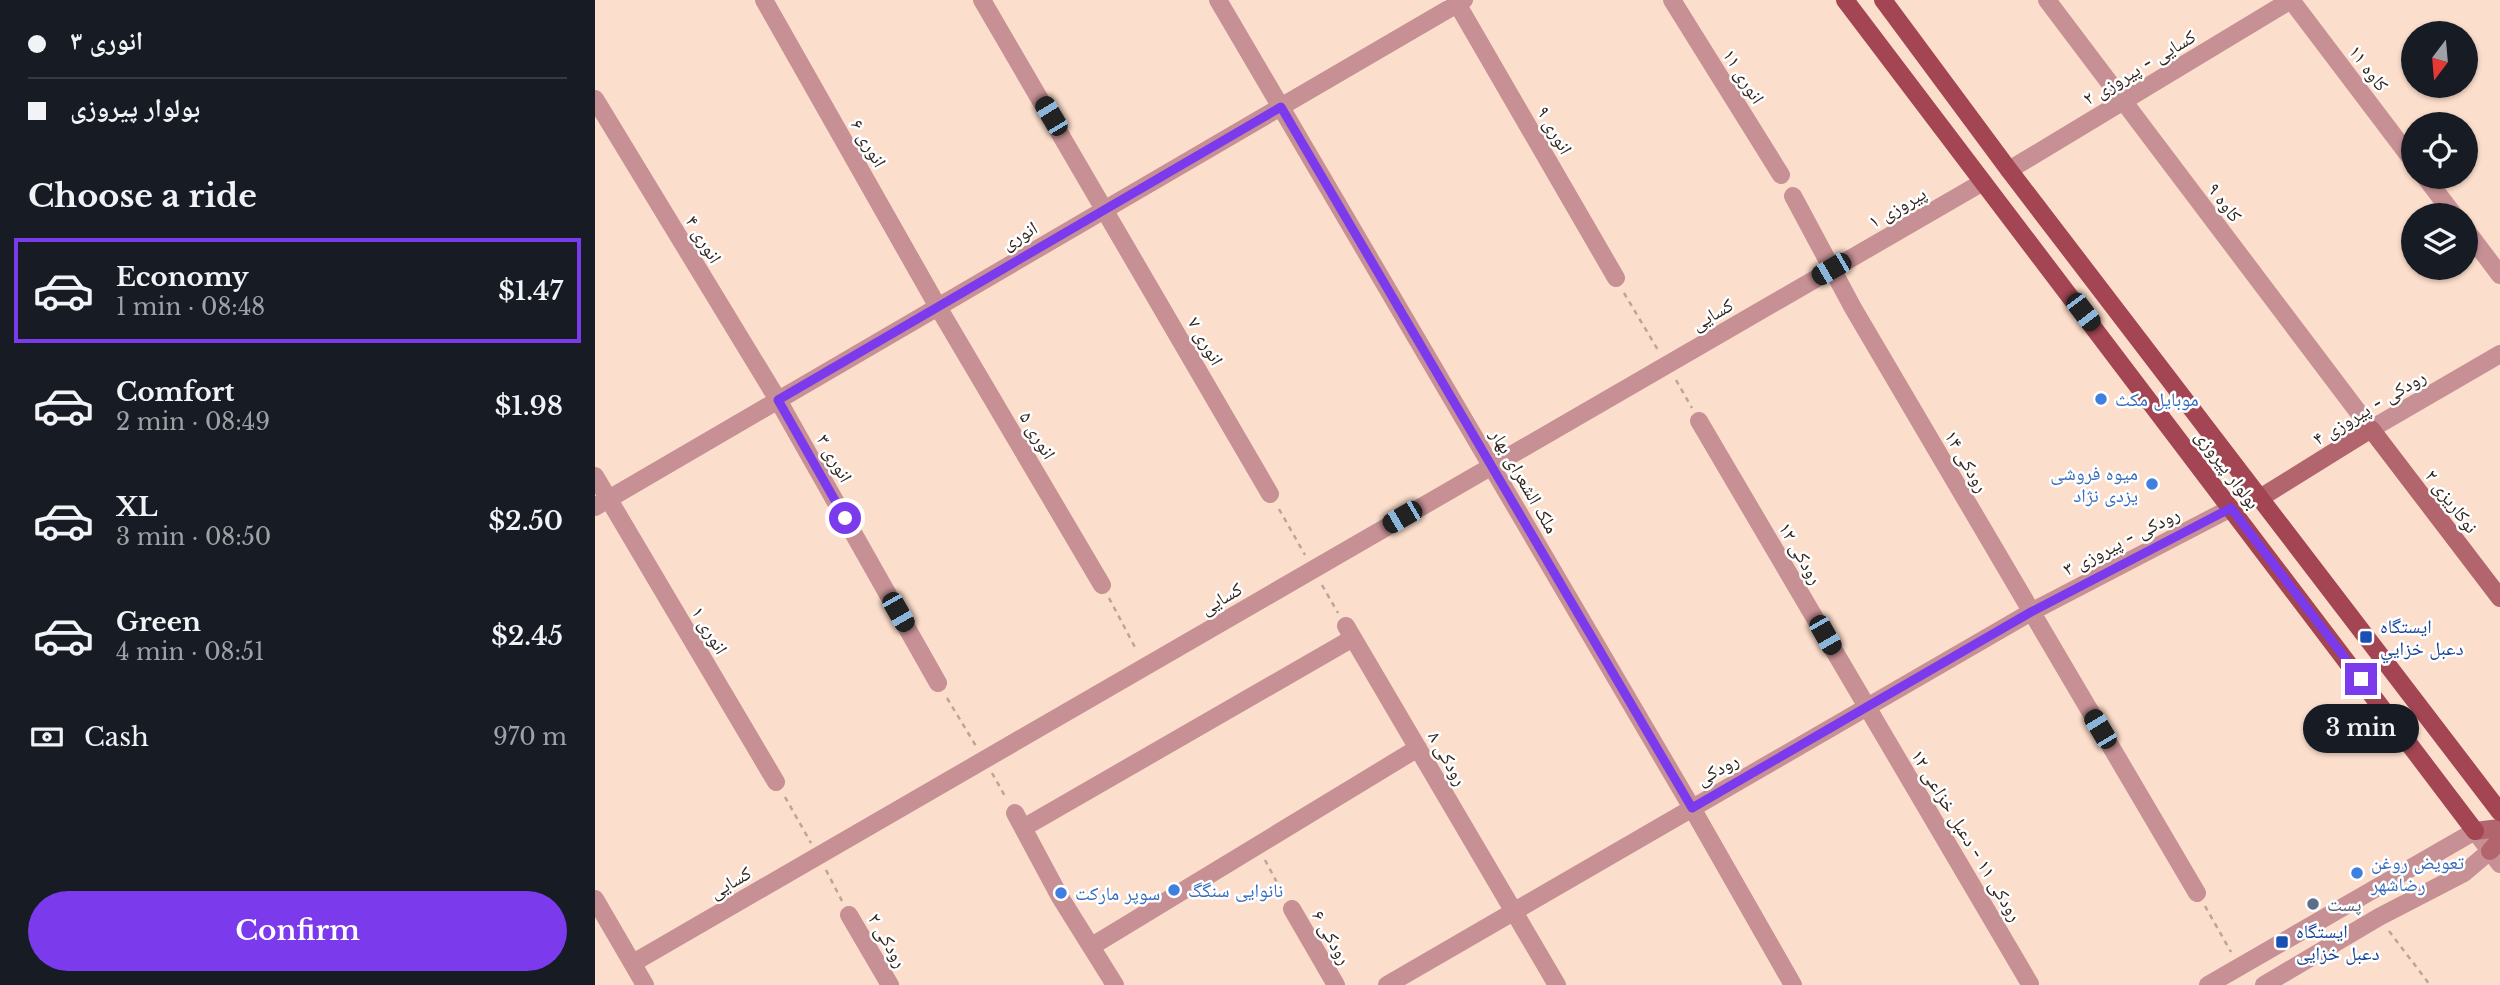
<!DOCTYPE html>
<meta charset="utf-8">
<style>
:root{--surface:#171b24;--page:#20242c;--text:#f1f3f6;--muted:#9ea1a6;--line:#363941;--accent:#7c3aed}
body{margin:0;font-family:"Libre Baskerville","Noto Naskh Arabic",serif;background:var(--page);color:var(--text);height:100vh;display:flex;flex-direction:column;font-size:26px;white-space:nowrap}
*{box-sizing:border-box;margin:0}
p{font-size:23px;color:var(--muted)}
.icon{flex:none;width:38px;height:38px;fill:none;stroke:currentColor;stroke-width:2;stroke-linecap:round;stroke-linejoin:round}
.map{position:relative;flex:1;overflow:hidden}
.panel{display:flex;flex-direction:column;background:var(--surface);width:595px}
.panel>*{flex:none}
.guide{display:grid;align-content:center;height:154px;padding:0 28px;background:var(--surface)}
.needle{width:46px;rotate:196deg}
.tools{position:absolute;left:1806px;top:21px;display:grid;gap:14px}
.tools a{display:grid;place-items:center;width:77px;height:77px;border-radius:50%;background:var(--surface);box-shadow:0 2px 5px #0004;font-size:35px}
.end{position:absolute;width:32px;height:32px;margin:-16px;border:9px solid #7c3aed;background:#fff;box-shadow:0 0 0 4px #fff}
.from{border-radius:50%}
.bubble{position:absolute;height:49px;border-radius:24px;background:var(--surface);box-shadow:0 2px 5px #0004;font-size:23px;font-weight:600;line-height:49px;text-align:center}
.car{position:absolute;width:21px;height:42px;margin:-21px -10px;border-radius:9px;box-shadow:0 0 5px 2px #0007;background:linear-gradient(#222 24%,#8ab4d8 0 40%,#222 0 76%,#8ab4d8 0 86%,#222 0)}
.guide b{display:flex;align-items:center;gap:24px;height:66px;font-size:26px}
.guide b+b{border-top:2px solid var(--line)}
.guide i{width:18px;height:18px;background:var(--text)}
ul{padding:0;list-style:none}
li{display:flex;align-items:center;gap:21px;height:105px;margin:0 14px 10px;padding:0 14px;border:4px solid transparent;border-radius:0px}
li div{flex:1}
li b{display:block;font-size:26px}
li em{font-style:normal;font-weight:600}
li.current{border-color:var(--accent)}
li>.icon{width:63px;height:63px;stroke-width:1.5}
h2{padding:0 28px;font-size:32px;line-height:84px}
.pay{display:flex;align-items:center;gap:18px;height:77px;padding:0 28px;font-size:26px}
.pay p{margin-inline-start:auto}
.action{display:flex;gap:14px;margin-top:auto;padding:14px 28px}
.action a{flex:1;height:80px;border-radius:42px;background:var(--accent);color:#fff;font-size:28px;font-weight:600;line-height:80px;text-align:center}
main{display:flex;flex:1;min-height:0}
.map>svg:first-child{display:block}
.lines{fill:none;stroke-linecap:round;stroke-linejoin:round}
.path{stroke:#bda597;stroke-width:2.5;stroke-dasharray:5 5;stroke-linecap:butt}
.street{stroke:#c69094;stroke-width:18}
.secondary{stroke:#b3656d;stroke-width:18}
.primary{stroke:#a34552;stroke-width:18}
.route{stroke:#7c3aed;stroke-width:9}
.shop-dot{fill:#3f7fe0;stroke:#fff;stroke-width:2.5}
.transit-dot{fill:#1a4fb4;stroke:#fff;stroke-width:2.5}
.service-dot{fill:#5c6f8a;stroke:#fff;stroke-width:2.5}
.labels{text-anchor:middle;stroke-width:5;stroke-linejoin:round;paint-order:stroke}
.street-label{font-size:19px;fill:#312620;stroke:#fff}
.shop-label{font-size:19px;fill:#366cbe;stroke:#fff;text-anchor:start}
.transit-label{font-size:19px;fill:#164399;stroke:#fff;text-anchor:start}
.service-label{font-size:19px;fill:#4e5e75;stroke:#fff;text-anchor:start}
</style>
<main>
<section class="panel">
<div class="guide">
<b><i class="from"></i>انوری ۳</b>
<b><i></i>بولوار پیروزی</b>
</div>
<h2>Choose a ride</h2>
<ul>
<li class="current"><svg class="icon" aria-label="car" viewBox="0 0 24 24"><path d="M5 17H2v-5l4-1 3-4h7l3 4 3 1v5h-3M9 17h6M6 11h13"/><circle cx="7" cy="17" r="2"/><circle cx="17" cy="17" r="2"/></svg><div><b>Economy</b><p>1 min · 08:48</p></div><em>$1.47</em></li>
<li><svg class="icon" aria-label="car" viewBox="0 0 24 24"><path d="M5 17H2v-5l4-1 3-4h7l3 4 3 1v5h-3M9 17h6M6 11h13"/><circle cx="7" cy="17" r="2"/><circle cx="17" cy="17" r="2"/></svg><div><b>Comfort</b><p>2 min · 08:49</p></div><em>$1.98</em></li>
<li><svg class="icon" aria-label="car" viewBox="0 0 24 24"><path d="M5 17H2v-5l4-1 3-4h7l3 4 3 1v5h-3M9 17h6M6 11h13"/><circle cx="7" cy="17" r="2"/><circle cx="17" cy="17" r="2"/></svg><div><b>XL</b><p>3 min · 08:50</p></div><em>$2.50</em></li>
<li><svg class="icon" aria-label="car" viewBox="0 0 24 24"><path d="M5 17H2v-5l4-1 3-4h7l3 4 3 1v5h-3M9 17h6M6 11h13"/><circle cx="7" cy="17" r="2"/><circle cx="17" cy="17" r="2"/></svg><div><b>Green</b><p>4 min · 08:51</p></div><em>$2.45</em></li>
</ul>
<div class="pay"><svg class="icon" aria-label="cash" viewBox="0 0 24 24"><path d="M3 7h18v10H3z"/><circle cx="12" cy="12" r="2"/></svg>Cash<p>970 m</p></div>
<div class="action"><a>Confirm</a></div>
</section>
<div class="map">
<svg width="1905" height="985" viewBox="0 0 1905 985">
<rect width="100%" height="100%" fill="#fcdecc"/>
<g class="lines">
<path class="path" d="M1029 293 1063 350
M1081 380 1097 408
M684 509 710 555
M727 585 743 613
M514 598 542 651
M352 698 381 746
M397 773 411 798
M190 797 216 843
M670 860 688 894
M231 870 247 901
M1610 906 1636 952
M1794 931 1835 985"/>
<path class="street" d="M169 0 343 307 507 585
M387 0 675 494
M623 0 1097 808 1198 985
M860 0 1021 278
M1077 0 1186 175
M1452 0 1776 429 1905 354
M0 99 183 400 343 683
M1414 170 1696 0 1818 161
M1830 177 1859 215
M1198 196 1258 308 1602 893
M1871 230 1905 275
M1104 421 1435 984
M0 476 181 782
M0 507 869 0
M751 626 962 985
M420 813 465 897 520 985
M428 828 758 638
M0 899 50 985
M697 909 741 985
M254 915 295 985
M497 946 823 748
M38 963 1388 182
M792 985 1436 612 1636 508
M1613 985 1880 831 1905 864
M1669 985 1784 917 1869 873 1895 851"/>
<path class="secondary" d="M1665 498 1776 429 1905 598
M1880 831 1905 828
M1895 851 1905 840"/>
<path class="primary" d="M1250 0 1880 831
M1288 0 1414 170 1905 812"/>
</g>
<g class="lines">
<path class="route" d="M250 518 183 400 686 107 1097 808 1436 612 1636 508 1766 679"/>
</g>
<g class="shop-dot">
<circle cx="1506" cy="399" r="7"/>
<circle cx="1557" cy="484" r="7"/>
<circle cx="1762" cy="873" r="7"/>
<circle cx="579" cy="890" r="7"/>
<circle cx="466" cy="893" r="7"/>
</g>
<g class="transit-dot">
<rect x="1764" y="630" width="14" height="14" rx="3.5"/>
<rect x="1680" y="935" width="14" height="14" rx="3.5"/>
</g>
<circle class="service-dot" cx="1718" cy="904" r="7"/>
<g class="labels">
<g class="street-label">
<text transform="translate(1544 67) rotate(-31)" y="7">کسایی - پیروزی ۲</text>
<text transform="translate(1774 68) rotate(53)" y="7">کاوه ۱۱</text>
<text transform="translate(1149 76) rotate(58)" y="7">انوری ۱۱</text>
<text transform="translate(960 130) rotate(60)" y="7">انوری ۹</text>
<text transform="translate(274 143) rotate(60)" y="7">انوری ۶</text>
<text transform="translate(1630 202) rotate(53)" y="7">کاوه ۹</text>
<text transform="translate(1302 207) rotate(-30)" y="7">پیروزی ۱</text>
<text transform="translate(424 235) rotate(-30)" y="7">انوری</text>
<text transform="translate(109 239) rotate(59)" y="7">انوری ۴</text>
<text transform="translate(1117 314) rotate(-30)" y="7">کسایی</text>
<text transform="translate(611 341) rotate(60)" y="7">انوری ۷</text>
<text transform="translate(1774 407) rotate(-31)" y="7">رودکی - پیروزی ۴</text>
<text transform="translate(443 435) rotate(59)" y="7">انوری ۵</text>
<text transform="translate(240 458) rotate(60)" y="7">انوری ۳</text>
<text transform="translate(1372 461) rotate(60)" y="7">رودکی ۱۴</text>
<text transform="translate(1633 469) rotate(53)" y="7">بولوار پیروزی</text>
<text transform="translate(930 481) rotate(60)" y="7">ملک الشعرای بهار</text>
<text transform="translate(1857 501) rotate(53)" y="7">نوکاریزی ۲</text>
<text transform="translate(1526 541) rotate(-27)" y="7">رودکی - پیروزی ۳</text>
<text transform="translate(1206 553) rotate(60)" y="7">رودکی ۱۲</text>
<text transform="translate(626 598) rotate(-30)" y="7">کسایی</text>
<text transform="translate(115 630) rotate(59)" y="7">انوری ۱</text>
<text transform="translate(853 758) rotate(60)" y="7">رودکی ۸</text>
<text transform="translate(1122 769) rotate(-30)" y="7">رودکی</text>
<text transform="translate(1372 835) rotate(59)" y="7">رودکی ۱۱ - دعبل خزاعی ۱۲</text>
<text transform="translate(135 882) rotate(-30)" y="7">کسایی</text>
<text transform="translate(737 937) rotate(60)" y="7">رودکی ۶</text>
<text transform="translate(293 940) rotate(60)" y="7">رودکی ۲</text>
</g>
<g class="shop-label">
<text x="1520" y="406">موبایل مکث</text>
<text x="1543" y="480" text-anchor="end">میوه فروشی<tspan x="1543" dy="22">یزدی نژاد</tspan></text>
<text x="1776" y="869">تعویض روغن<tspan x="1776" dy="22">رضاشهر</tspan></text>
<text x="593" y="897">نانوایی سنگگ</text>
<text x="480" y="900">سوپر مارکت</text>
</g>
<g class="transit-label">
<text x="1785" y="633">ايستگاه<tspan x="1785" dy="22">دعبل خزايي</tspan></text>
<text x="1701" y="938">ایستگاه<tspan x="1701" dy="22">دعبل خزایی</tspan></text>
</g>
<g class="service-label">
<text x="1732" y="911">پست</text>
</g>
</g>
</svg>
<div class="tools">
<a><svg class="needle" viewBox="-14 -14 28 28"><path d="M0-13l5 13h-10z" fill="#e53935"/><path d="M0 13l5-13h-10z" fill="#9ea1a6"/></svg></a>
<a><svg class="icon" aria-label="locate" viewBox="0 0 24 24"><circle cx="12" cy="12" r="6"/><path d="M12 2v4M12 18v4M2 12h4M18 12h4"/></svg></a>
<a><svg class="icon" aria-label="layers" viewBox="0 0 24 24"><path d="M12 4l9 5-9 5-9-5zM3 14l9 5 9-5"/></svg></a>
</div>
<i class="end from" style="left:250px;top:518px"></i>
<i class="end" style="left:1766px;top:679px"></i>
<div class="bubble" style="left:1708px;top:704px;width:116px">3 min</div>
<i class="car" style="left:456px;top:116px;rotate:329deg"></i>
<i class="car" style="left:1236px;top:269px;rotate:240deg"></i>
<i class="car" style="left:1488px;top:312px;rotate:143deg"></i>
<i class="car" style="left:807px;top:517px;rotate:240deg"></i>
<i class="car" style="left:303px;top:612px;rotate:150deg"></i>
<i class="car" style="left:1230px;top:635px;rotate:150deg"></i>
<i class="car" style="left:1505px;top:729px;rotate:329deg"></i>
</div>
</main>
